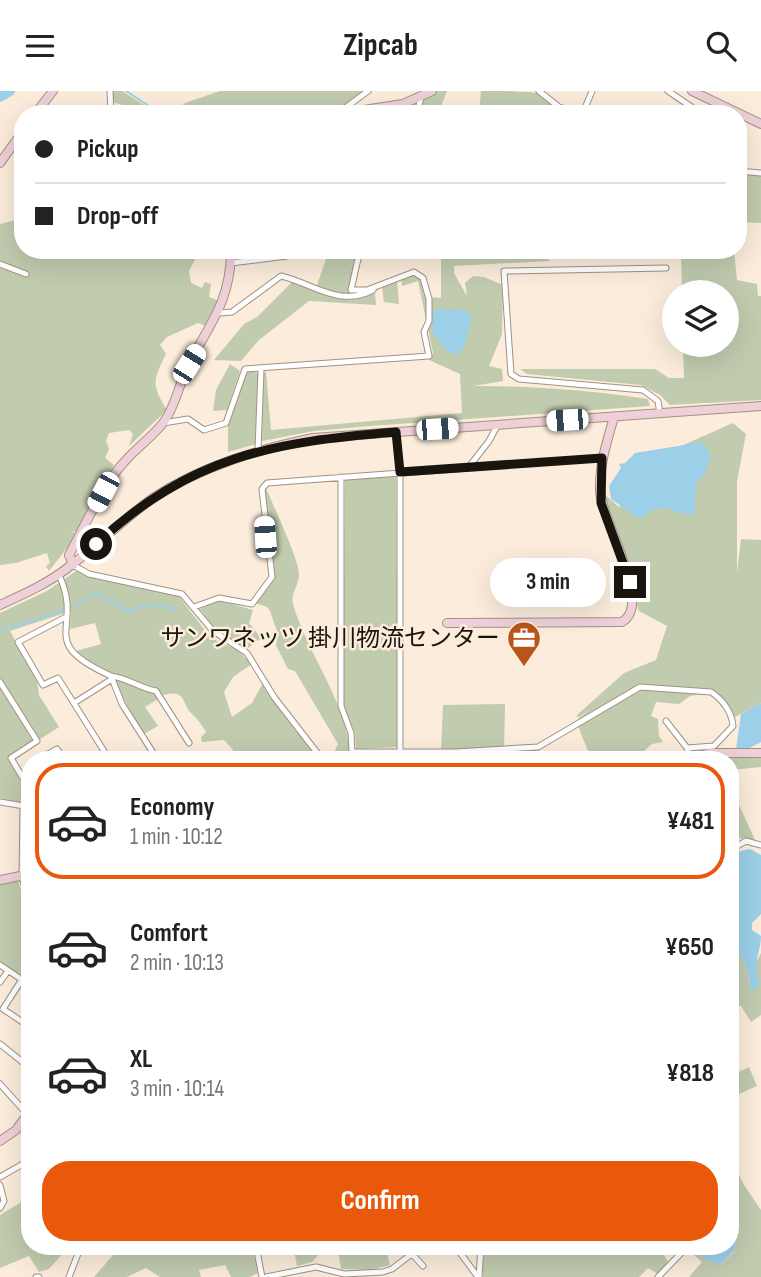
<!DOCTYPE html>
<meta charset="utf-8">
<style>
:root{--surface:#fff;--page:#f6f6f6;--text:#222;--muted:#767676;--line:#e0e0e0;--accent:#ea580c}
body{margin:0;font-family:"Sofia Sans Condensed","Noto Sans JP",sans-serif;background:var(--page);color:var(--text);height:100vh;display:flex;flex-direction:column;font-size:26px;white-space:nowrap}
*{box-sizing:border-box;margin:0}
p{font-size:23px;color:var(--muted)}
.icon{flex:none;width:38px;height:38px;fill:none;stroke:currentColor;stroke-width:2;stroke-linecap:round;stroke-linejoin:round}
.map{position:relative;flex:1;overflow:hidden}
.side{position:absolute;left:21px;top:660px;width:718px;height:504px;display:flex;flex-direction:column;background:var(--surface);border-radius:28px;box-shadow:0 7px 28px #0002}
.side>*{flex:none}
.top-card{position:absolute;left:14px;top:14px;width:733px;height:154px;border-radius:28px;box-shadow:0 7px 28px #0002;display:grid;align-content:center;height:154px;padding:0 21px;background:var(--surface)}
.fabs{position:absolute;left:662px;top:189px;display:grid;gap:14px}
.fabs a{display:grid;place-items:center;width:77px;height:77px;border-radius:50%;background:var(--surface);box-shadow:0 7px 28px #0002;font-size:35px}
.end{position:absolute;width:32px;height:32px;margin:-16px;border:9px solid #19140e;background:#fff;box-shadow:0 0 0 4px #fff}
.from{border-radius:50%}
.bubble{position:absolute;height:49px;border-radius:24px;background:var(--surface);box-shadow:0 7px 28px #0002;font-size:23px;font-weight:700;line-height:49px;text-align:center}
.car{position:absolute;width:21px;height:42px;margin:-21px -10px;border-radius:9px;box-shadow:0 0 5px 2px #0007;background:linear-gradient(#fff 24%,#345 0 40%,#fff 0 76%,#345 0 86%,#fff 0)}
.top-card b{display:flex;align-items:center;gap:24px;height:66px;font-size:26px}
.top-card b+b{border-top:2px solid var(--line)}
.top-card i{width:18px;height:18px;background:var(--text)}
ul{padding:12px 0 0;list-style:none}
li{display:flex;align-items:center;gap:21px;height:116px;margin:0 14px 10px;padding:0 7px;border:4px solid transparent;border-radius:28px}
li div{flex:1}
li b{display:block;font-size:26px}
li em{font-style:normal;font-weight:700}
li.active{border-color:var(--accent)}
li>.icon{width:63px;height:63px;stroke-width:1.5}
.primary-button{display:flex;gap:14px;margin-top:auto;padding:14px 21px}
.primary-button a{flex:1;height:80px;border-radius:28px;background:var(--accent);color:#fff;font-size:28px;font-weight:700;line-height:80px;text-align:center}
header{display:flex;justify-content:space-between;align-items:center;height:91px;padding:0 21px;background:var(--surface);font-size:32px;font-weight:700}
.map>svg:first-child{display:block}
.green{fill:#c1cbae}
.water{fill:#9ccfe8}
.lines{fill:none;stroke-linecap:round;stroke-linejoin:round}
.stream{stroke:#9ccfe8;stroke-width:2}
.river{stroke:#9ccfe8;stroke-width:10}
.street-casing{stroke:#a09383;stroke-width:7}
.secondary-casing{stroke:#a09383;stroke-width:10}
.street{stroke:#fff;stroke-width:5}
.secondary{stroke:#efd0d8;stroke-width:8}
.route{stroke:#19140e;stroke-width:9}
.labels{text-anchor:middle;stroke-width:5;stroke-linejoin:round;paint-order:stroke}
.poi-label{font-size:24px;fill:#19140e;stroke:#fbecdb;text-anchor:end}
</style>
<header><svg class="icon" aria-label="menu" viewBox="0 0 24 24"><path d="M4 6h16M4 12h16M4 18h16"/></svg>Zipcab<svg class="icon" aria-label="search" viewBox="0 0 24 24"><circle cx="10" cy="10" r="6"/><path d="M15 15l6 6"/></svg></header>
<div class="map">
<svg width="761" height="1186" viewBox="0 0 761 1186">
<rect width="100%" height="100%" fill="#fbecdb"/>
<path class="green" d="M112 0H122L158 23H133L126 15 112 11Z
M220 0H365L340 21 404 13 434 0H447L438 23H172L185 12Z
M481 0C498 0 523 0 537 2 550 8 556 20 569 23H479Z
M738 80 761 82V132L739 131Z
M23 127V159H197L199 161 189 180 191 192 202 197 205 191 211 193 209 206 219 210 208 236 198 232 167 246 160 254 166 263C152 290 152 295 167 319L129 355 133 343 129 339 109 342 106 350 109 358 105 367 114 374 92 409 81 442 70 440 78 443 49 480 46 475 50 472 47 462 16 472 0 474V133Z
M329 159H360L351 203 357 205 375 201 376 214 309 210 259 249 241 270 214 269 244 233 257 226 295 188 316 197Z
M441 159H549V170L454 175V182L467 205 465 192 473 185 484 186 503 194 502 243 489 275 502 278 503 290 473 295C532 295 590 299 648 308L650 315 370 335 314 340 262 350 263 282 266 281 271 339 462 322 460 283 429 269 433 262 418 190 402 195 401 187 412 181 419 184 429 206 441 207Z
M681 159H734L737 189 757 193 758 205H761V309L670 314 660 304 641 294 527 283 520 278H655L669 287H684L683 254H726V201H682Z
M397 189 399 213 384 211 382 196Z
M230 273 240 280 227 319 213 320 216 299Z
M248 280 259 282 256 353 228 361V333L243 283Z
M733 332 746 343 737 390V482L741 448 761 449V612L733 627 716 601 690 605 679 613 656 611 651 625 658 628 659 645 663 651 652 653 635 668H557L588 660 576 630 590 618 578 627 577 624 624 582 656 569 667 535 639 520 603 402 619 416 663 363Z
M396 386 398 656 356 658 355 642 343 613 345 388Z
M266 397C273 414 298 467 299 482 300 493 290 503 293 513 308 565 347 610 350 664L365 665 366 668H331L338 653 295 580 288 578 276 554 278 543 270 520 267 516 255 512 270 491 263 402Z
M76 480 177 503 211 547 237 559 252 573 233 586 224 601 232 626 252 612 263 592 319 668H233V659L224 649 202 651 201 646 206 641C201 632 198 629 192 623 180 610 187 598 162 604L158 601 160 607 145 616 158 635 144 643 112 588 87 574 76 560 101 553 95 532 70 538 71 520 10 540 37 590 39 604 59 636 9 668 30 708 19 712 0 707V522L47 500Z
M218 509 253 519 249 532 261 547 247 558 216 539 200 518Z
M505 613 504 660 441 661 443 614Z
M537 658 555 668H502L503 662Z
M708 667H761V676L730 679V668H702Z
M730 694 755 749 738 747 730 754Z
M18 789 30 831V870L21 885 0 870V793Z
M730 860 742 866 749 884 750 898 756 871 761 862V924L751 931 741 915H738L735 909 730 910Z
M749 976 757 995 730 1007V985Z
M730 1064 744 1094 761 1119V1186H689L702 1171 683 1155H692L705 1168 720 1174 734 1161 736 1151 730 1143Z
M30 1092V1155H65V1160L49 1178 39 1181 29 1165 0 1177V1124L23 1110Z
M121 1155H252L258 1182 250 1186H231L225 1174 199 1179 201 1186H160L146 1177 127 1186H94Z
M293 1155H395L387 1162 390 1174 371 1179 341 1178 338 1159 325 1156 312 1171 297 1175Z
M487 1155H567L570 1160 582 1155H675L664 1164 668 1171 658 1183 648 1177 639 1186H483L482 1172Z"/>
<path class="water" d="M451 218 466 220 472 226 464 257 456 264 448 261 432 241 434 219Z
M703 351 711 366 704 384 697 391 694 423C672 424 660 406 641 429L611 408 609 395 621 377 619 373 625 372 635 362Z
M761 612V651L746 659 736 658 741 623Z
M750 758 761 764V823L752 832V839L761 845C761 861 751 875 760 889L757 898 750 899 749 884 742 866 730 860V768L736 761Z
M730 1143 736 1151 734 1160 720 1174 705 1168 692 1156 730 1155Z"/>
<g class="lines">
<path class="stream" d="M126 0 161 23
M71 516 96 502 129 520 149 514 176 518
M0 540 64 519"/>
<path class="river" d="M0 6 10 0"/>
<g class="street-casing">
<path id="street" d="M110 0 111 23
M539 0 559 16 584 23
M668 0 702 23
M341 20 368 0
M583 22 592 0
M417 23 421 6
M738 80 761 82
M231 172 287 165
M0 173 26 183
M219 222 232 221 281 185C312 192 340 217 373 199
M660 323 658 310 643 299 519 288 511 283 504 180 666 177
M163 332 188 328 204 339 226 332 245 278 429 265 424 241 429 230V208L423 187 414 181 367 199H351L360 159
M396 341 400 381V661
M258 359 261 279
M468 377 489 350 497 335
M341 386V615L351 642 352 661H455L538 656 640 596 711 601C722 608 732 621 733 635L714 655 687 657 690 667
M73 474 89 483 182 503 213 540 247 562 274 606 322 668
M59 484C85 539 34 550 111 585L122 613 157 668
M194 516 219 507 252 513 272 486 262 398 267 392 602 367
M66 526 18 551 43 594 58 587 109 668
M111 585C128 587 139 597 156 600L189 652
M0 591 37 650 11 667 30 699
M74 612 112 588
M666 630 687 657
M39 668 57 658 63 668
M0 711 30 716
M23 717 22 785 30 817
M730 759 746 750 761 754
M0 874 30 894
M30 876 3 918 30 936
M0 891 8 880
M0 953 30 977
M0 993 28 1024
M0 1086 30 1069
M0 1094 4 1110 0 1117
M256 1155 262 1186
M455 1155 478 1186
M412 1163 423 1175
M36 1186H39
M69 1186 81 1155
M266 1186 316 1176 344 1183 383 1181 392 1178 422 1155
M479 1186 481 1155
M658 1186 687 1156"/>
</g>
<g class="secondary-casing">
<path id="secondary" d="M692 0 761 33
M35 23 53 0
M338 23 403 13 432 0
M0 72 23 40
M73 474 69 464C83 438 96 409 113 385 128 362 149 350 164 331 177 312 179 292 189 272 211 232 231 208 231 159
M0 514C24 503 49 492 70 475 99 454 123 428 153 407 202 375 256 359 313 347L761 315
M447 532 622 531C654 513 601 429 600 400 599 375 607 350 614 326
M688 668 709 662H761
M0 789 30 783
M0 1050 16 1039 30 1020"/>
</g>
<use href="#street" class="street"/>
<use href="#secondary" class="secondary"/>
</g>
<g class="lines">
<path class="route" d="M96 453C191 365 272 351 396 341L400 381 602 367 601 412 630 491"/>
</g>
<defs>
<g id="office-pin" transform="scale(1.75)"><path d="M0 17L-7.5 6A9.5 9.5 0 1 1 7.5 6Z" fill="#b8551b" stroke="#fbecdb"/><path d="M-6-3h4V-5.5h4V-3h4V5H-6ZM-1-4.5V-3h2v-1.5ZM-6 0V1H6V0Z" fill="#fff"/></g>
</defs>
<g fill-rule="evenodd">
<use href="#office-pin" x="524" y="547"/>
</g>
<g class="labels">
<g class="poi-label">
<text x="500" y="555">サンワネッツ 掛川物流センター</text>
</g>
</g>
</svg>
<div class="fabs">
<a><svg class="icon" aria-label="layers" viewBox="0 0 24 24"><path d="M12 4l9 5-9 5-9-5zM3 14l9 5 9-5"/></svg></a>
</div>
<i class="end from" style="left:96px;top:453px"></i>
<i class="end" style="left:630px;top:491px"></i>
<div class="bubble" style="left:490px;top:467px;width:116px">3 min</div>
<i class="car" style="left:189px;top:273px;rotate:32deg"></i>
<i class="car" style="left:567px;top:329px;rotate:266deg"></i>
<i class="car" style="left:437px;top:338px;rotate:86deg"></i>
<i class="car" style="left:103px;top:401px;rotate:208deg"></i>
<i class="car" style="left:265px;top:446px;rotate:356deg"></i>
<div class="top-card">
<b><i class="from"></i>Pickup</b>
<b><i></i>Drop-off</b>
</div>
<section class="side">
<ul>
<li class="active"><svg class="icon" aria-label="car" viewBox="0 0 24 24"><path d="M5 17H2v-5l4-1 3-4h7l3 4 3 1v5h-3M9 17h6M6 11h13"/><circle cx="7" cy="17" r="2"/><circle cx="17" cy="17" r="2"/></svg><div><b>Economy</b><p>1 min · 10:12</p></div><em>¥481</em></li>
<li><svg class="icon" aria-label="car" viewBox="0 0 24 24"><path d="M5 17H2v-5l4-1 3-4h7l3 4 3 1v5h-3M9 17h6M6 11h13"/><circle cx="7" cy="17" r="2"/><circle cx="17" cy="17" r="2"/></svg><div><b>Comfort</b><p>2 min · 10:13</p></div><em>¥650</em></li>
<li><svg class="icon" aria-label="car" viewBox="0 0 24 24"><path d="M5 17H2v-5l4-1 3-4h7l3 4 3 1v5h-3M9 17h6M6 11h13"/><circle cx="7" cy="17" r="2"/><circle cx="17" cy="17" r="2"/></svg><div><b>XL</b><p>3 min · 10:14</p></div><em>¥818</em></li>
</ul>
<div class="primary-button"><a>Confirm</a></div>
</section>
</div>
